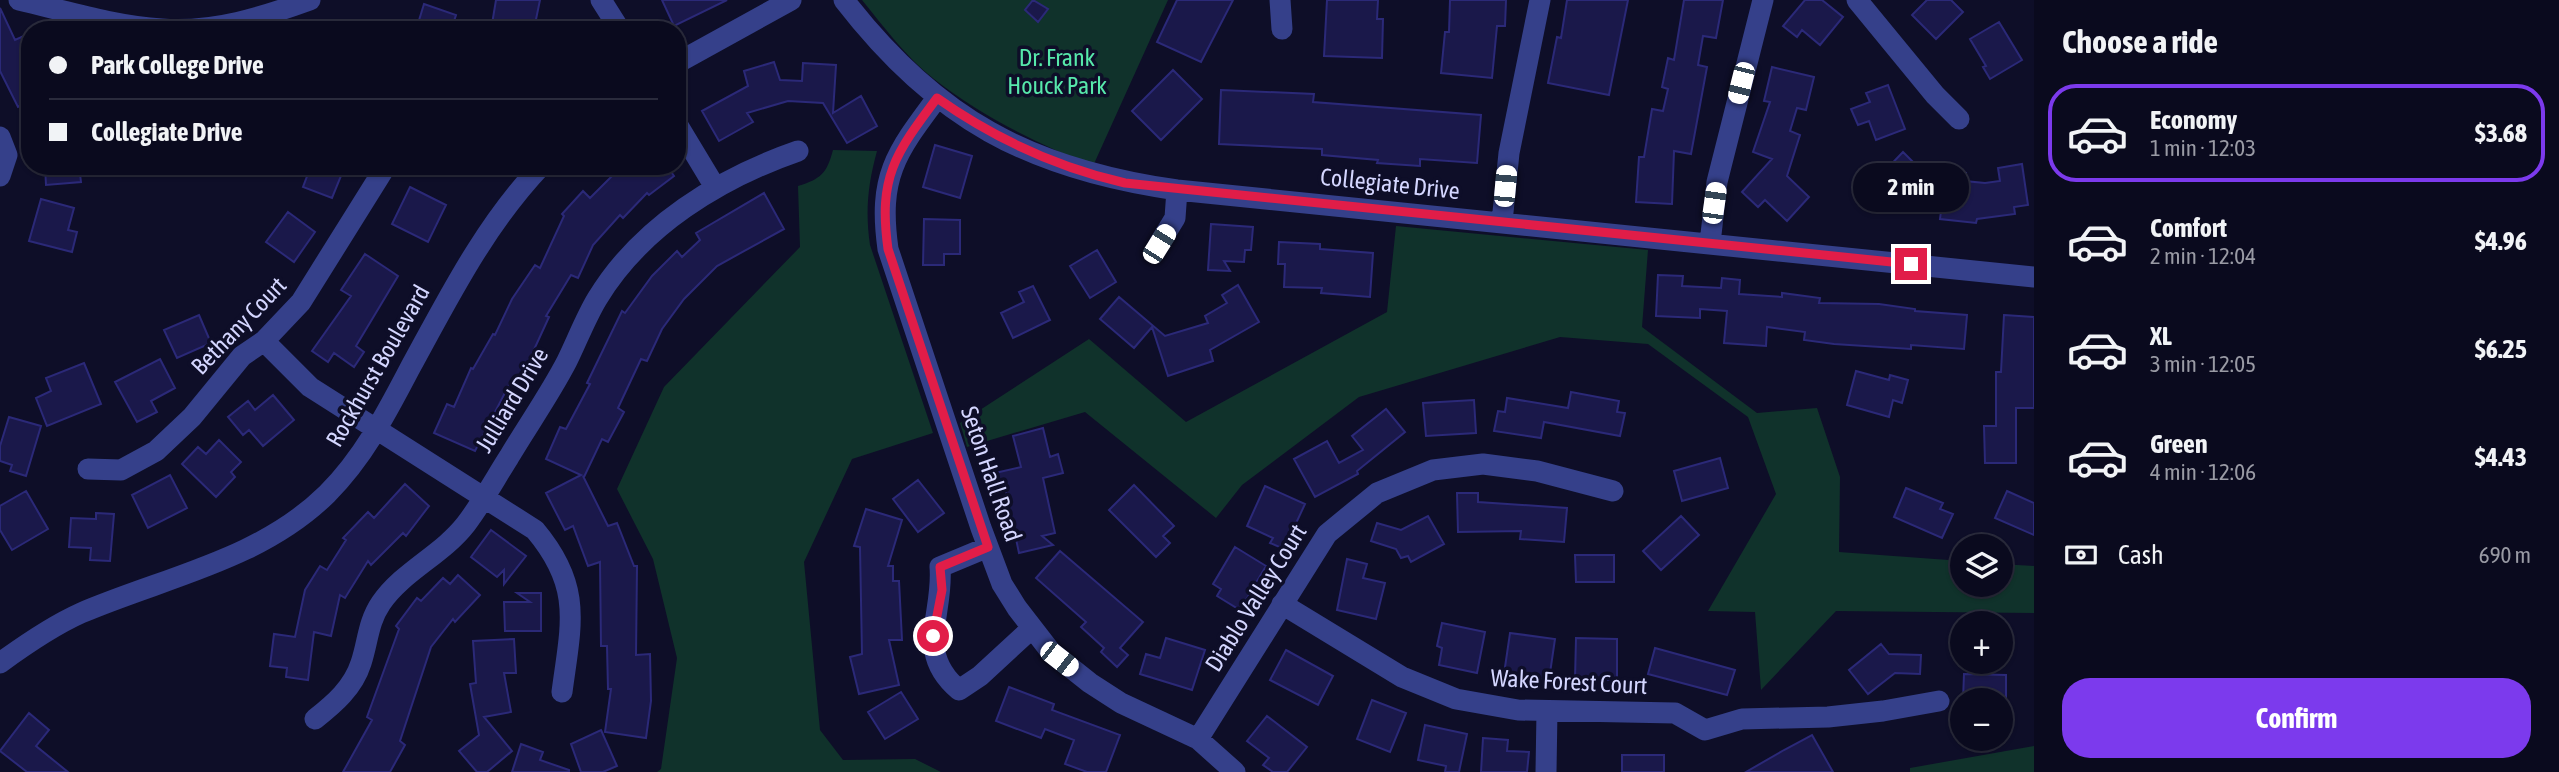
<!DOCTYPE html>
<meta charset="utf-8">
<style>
:root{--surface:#0a0a1e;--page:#131327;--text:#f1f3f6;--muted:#999aa4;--line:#2a2b3c;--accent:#7c3aed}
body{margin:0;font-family:"Asap Condensed",sans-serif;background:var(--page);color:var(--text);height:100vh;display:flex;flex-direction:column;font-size:26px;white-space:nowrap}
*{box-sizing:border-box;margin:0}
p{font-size:23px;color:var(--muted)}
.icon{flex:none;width:38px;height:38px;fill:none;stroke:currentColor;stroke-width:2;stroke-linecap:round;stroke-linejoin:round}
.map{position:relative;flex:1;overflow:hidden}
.panel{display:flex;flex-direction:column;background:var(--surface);width:525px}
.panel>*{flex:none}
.banner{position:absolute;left:21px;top:21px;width:665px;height:154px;border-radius:28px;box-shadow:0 2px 5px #0004,0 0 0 2px var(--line);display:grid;align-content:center;height:154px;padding:0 28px;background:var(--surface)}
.controls{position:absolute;left:1950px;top:534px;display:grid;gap:14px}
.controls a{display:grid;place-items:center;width:63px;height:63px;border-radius:50%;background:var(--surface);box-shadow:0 2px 5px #0004,0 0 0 2px var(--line);font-size:35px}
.end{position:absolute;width:32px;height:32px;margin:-16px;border:9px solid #e11d48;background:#fff;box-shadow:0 0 0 4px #fff}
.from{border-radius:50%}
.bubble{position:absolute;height:49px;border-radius:24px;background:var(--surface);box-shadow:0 2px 5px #0004,0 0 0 2px var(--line);font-size:23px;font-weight:700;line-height:49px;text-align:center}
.car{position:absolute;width:21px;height:42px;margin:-21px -10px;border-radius:9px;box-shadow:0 0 5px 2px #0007;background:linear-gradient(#fff 24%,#345 0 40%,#fff 0 76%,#345 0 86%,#fff 0)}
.banner b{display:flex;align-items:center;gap:24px;height:66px;font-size:26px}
.banner b+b{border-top:2px solid var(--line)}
.banner i{width:18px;height:18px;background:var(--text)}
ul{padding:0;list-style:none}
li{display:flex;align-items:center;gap:21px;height:98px;margin:0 14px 10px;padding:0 14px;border:4px solid transparent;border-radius:28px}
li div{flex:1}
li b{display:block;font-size:26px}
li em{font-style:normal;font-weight:700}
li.on{border-color:var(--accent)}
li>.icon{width:63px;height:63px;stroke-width:1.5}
h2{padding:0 28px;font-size:32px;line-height:84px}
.pay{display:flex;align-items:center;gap:18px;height:77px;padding:0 28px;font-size:26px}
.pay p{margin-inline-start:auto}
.cta{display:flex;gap:14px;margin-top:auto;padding:14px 28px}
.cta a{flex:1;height:80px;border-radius:28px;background:var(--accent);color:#fff;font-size:28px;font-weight:700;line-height:80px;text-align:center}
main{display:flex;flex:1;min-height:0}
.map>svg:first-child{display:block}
.green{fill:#10322b}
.building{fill:#1a184a;stroke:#2b2978;stroke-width:2}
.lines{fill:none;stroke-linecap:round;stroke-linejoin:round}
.minor{stroke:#35408a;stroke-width:21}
.route{stroke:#e11d48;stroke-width:9}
.labels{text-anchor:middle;stroke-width:7;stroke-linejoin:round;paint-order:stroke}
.park-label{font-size:24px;fill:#57e8ab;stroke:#0e0e28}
.street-label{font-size:24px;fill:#d4d6ff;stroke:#0e0e28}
</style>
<main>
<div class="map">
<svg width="2034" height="772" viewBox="0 0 2034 772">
<rect width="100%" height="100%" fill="#0e0e28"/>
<path class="green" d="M862 0H1168L1093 166C1037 144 982 116 934 79 906 57 884 27 862 0Z
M833 150 877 151C868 184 865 211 870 245L933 433 852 459 804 562 820 730 843 760 915 759 941 772H657L661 769 677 658 653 559 617 489 664 387 800 247 798 186C821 179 827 173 833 150Z
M1396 226 1648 250 1642 327 1757 413 1817 408 1840 477 1839 552 1962 561V584H2000V564L2034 566V613L1836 611 1761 690 1755 612 1708 611 1776 494 1748 417 1648 344 1560 337 1359 397 1242 485 1216 518 1085 412 967 447 960 423 1089 339 1186 422 1387 312Z
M2034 746V772H1910V768Z"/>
<path class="building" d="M496 0H540L534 29 513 25 512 30H491Z
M662 0H727L674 26Z
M1033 0 1048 9 1038 22 1025 10Z
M1177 0H1233L1201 62 1157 42Z
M1327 0H1378L1377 19H1383L1382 58 1324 56Z
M1450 0H1506L1505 26H1497L1492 78 1441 73 1445 32H1449Z
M1567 0H1628L1609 95 1548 83 1557 37 1561 38Z
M1684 0H1723L1716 38 1703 36 1698 65 1707 67 1691 154 1674 151 1672 204 1636 202 1639 157H1644L1652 109 1663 111 1668 89 1662 87 1668 58 1674 60Z
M1805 0H1822L1843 17 1820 45 1802 30 1797 37 1783 26Z
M1927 0H1951L1963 12 1936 39 1912 15Z
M424 4 456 15 451 30H416Z
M0 8 15 40 26 35 30 41V101L18 107 0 71Z
M1999 22 2022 60 1990 79 1983 67 1986 66 1970 39Z
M774 62 780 80 802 81 803 63 836 65 833 113 861 96 877 126 847 143 823 103 788 101 747 113 753 122 719 141 702 111 748 86 744 71Z
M1772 67 1814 77 1806 110 1797 108 1790 131 1800 135 1787 176 1809 197 1787 221 1765 200 1758 207 1742 192 1772 159 1753 152 1770 102 1764 101Z
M1173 70 1202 99 1161 140 1132 111Z
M1888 85 1905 129 1876 140 1869 121 1858 125 1851 109 1870 102 1866 93Z
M1221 90 1314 94 1313 102 1481 115 1477 163 1420 159V166L1377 163 1378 160 1322 155V149L1219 144Z
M935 145 972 156 960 198 923 187Z
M1903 152 1934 183 1908 209 1877 179Z
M2022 164 2028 205 2014 207 2015 214 1977 219 1976 223 1940 219 1946 171 1966 173 1965 181 1985 183 2000 181 1998 168Z
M45 166H79L81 182 46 185Z
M311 166H345L332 198 303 187Z
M622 166H667L674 176 649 195 647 193 623 218 620 215 593 245 578 278 571 275 546 316 549 317 532 354 515 384 511 381 475 451 434 433 447 404 454 407 471 368 473 369 493 334 495 335 512 299 535 265 540 268 564 216 562 214 583 191 590 198Z
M410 187 446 205 428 242 392 224Z
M764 193 784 229 717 266 684 299 662 329 647 361 641 359 618 408 624 412 608 442 602 439 584 477 583 476 608 526 617 523 634 566H637L636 655 650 654 651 701 646 738 605 732 611 689H608L607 646H601L600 562 588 566 573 526 565 530 546 493 581 475 546 459 560 427 566 429 590 384 587 383 622 311 625 313 652 276 677 251 682 257 700 240 696 233Z
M41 199 74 208 68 230 77 232 72 252 29 241Z
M288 212 315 232 294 262 266 242Z
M924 219 960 220V254H944V265H923Z
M1211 224 1253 227 1251 250H1245L1244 262 1224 261 1230 271 1208 270Z
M1279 242 1320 244V249L1373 253 1370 297 1321 293 1322 288 1284 287 1285 264H1278Z
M1097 250 1116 282 1090 298 1070 266Z
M365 254 398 276 356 346 364 352 354 367 334 353 328 362 312 351 351 296 341 290Z
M1658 275 1683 276 1682 286 1721 288 1722 278 1740 280 1739 294 1782 297V293L1820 298 1819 303 1879 304 1915 309V311L1967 315 1964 349 1911 345V349L1834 344 1804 340 1805 332 1767 327 1766 346 1724 343 1727 311 1700 309V318L1656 316Z
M1238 285 1259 322 1210 350 1213 361 1168 376 1152 327 1134 348 1100 319 1119 297 1165 336 1208 323 1205 316 1227 303 1222 295Z
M1033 286 1050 320 1013 338 1001 313 1024 302 1019 292Z
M199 315 211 343 177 358 164 330Z
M2004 315 2034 317V408H2016V463H1985L1984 426H1996V372H2001Z
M160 359 175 388 151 401 157 412 137 422 115 382Z
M84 363 101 404 47 426 36 398 51 391 46 378Z
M1856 371 1889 380 1890 375 1908 380 1902 403 1893 400 1889 417 1847 405Z
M1571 392 1619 401 1617 412 1625 413 1620 436 1544 422 1541 438 1494 431 1498 411 1505 412 1507 398 1568 408Z
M273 395 294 420 263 446 249 430 243 435 228 417 248 401 255 410Z
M1474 400 1476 433 1426 436 1423 403Z
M1386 409 1405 432 1357 471 1358 474 1315 497 1294 459 1327 441 1339 463 1363 450 1352 436Z
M9 417 41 426 26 476 10 471 12 465 0 461V446Z
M1043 428 1050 457 1058 454 1063 473 1043 478 1055 533 1042 536 1053 545 1019 553 1005 488 1000 490 995 473 1021 467 1013 436Z
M219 440 241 462 231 472 235 477 216 497 182 464 198 447 206 454Z
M1720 458 1728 488 1682 501 1674 471Z
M170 475 187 508 148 528 132 495Z
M918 480 944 513 918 532 893 499Z
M405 484 429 506 406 536 403 533 371 565 368 561 345 598 340 595 331 636 314 632 308 680 286 677 287 668 270 666 274 634 295 637 305 590 320 566 327 570 346 540 343 538 368 512 374 518Z
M1134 485 1174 526 1163 536 1170 543 1156 557 1109 510Z
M1265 486 1305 504 1284 549 1270 543 1273 538 1247 526Z
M1906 488 1943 503 1940 509 1953 514 1942 538 1894 517Z
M26 491 48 529 12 550 0 530V506Z
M2007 491 2034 503V535L1995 518Z
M1457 493H1478V502L1567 508 1564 542 1520 539 1521 531 1458 532Z
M866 509 902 520 888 566H893V581H899L902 640H889L899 685 859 694 850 657 862 654 860 547 854 546Z
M96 513 114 514 110 561 90 560 91 548 69 547 71 518 96 519Z
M1428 516 1444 544 1411 562 1408 556 1401 558 1396 549 1371 541 1377 523 1401 530Z
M1681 516 1699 535 1661 570 1643 551Z
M491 530 526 556 504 584V570L497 577 471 557Z
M1235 547 1266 566 1240 610 1217 596 1221 589 1213 584Z
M1060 551 1143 622 1120 648 1128 655 1117 667 1101 652 1104 648 1081 627 1086 622 1036 578Z
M1575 555H1614V582H1576Z
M1347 559 1367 564 1363 578 1385 583 1376 619 1337 610Z
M458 575 480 595 455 622 453 619 431 647 400 741 405 745 390 772H343L372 720 367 717 399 629 396 626 417 598 421 601 443 578 450 584Z
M517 593H541V631H505L504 602H530Z
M1442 623 1485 632 1477 673 1439 665 1442 648 1437 646Z
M1510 633 1555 639 1549 680 1504 674Z
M1166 638 1205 650 1192 690 1140 674 1146 654 1160 658Z
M1576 638 1617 639V680H1575Z
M514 639 516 673H504L511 712 484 717 512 751 487 772H477L459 751 479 735 470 684 476 683 473 641Z
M1881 644 1889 654 1921 655 1920 674 1895 673 1868 694 1849 670Z
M1655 648 1735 670 1727 695 1648 674Z
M1286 650 1333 676 1318 705 1270 680Z
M1964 674 2006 675V700H1963Z
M1009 687 1054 704 1052 710 1120 735 1106 772H1087L1065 764 1074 740 1045 729 1041 738 996 721Z
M901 692 918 719 885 739 868 712Z
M1372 700 1406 713 1390 752 1357 739Z
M29 713 49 730 36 746 68 772H27L0 751Z
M1267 716 1307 747 1287 772H1273L1263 765 1269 758 1247 741Z
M1425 725 1467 734 1459 772H1445L1446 766 1418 760Z
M601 730 617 766 603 772H581L571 744Z
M1812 735 1833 772H1746L1784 750Z
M1483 738 1508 740 1507 751 1529 752 1527 772H1481Z
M521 744 543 752 540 760 569 770V772H512Z
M1622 755H1664V772H1622Z"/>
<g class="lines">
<path class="minor" d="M19 0C66 11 114 26 162 29 213 33 263 17 310 0
M601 0 620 30
M844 0C936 119 1029 169 1177 190L2034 277
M1280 0 1282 29
M1857 0 1935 95 1959 119
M677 63 791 0
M937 98C895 154 878 177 888 249L981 528 1002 584 1017 608 1051 652 1090 683 1121 703 1198 739 1235 772
M677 124 715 187
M0 137 7 155 0 176
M1502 222 1509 153 1540 0
M1710 243 1717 182 1763 0
M1159 244 1175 218 1177 190
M264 341 310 387 535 530C583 587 571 624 562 692
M88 469 121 470 156 451 192 417 242 356 264 341 301 302 386 166
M988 547 940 567C944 615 914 652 959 690L980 676 1031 629
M1282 604 1402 677 1456 699 1518 710 1675 713 1705 730 1742 719 1828 717 1883 711 1939 701
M0 663C26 644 52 626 81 613 165 577 260 560 327 494 363 458 386 414 409 370 448 299 484 226 541 166
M315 719C334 704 353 688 361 663 368 642 368 622 381 603 403 571 442 555 466 524 482 503 495 479 509 457 528 425 550 394 567 361 577 341 585 319 597 299 641 226 720 178 798 151
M1198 739 1327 534 1377 493 1433 470 1483 464 1537 471 1613 491
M1546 772 1547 711"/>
</g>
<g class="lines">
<path class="route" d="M933 636 942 590 940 567 988 547 888 249C878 177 895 154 937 98 995 139 1056 167 1125 183L1911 264"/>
</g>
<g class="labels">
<g class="park-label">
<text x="1057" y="66">Dr. Frank<tspan x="1057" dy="28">Houck Park</tspan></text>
</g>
<g class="street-label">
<text transform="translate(1390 184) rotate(6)" y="8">Collegiate Drive</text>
<text transform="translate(239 326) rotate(-46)" y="8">Bethany Court</text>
<text transform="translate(378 366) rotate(-60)" y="8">Rockhurst Boulevard</text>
<text transform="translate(512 400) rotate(-59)" y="8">Julliard Drive</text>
<text transform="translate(991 474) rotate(71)" y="8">Seton Hall Road</text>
<text transform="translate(1256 598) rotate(-58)" y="8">Diablo Valley Court</text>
<text transform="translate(1569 682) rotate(3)" y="8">Wake Forest Court</text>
</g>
</g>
</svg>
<div class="controls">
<a><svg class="icon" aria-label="layers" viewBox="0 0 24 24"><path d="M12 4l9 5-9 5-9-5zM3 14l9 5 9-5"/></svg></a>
<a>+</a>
<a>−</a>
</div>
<i class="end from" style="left:933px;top:636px"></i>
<i class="end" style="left:1911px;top:264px"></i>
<div class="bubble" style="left:1853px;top:163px;width:116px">2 min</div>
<i class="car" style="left:1741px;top:83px;rotate:194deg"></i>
<i class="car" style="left:1505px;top:186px;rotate:5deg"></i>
<i class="car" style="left:1714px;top:203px;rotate:8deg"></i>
<i class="car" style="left:1159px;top:244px;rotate:32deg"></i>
<i class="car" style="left:1059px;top:659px;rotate:128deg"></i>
<div class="banner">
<b><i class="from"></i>Park College Drive</b>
<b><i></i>Collegiate Drive</b>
</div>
</div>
<section class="panel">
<h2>Choose a ride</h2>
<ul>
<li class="on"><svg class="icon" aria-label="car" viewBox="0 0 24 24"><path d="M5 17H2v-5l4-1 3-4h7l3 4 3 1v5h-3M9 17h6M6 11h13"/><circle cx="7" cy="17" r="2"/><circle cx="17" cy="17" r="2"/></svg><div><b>Economy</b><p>1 min · 12:03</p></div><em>$3.68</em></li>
<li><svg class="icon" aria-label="car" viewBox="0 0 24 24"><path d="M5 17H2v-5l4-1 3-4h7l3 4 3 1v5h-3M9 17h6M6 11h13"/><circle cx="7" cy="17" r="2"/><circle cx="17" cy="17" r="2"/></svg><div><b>Comfort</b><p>2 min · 12:04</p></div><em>$4.96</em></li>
<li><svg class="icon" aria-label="car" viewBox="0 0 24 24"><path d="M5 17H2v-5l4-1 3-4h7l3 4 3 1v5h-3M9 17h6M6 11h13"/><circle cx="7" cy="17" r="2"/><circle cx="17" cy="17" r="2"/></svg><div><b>XL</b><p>3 min · 12:05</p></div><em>$6.25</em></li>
<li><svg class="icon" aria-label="car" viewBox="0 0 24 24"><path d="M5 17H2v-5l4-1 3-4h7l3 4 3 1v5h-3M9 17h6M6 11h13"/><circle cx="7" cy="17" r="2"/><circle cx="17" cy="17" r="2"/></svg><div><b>Green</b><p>4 min · 12:06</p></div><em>$4.43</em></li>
</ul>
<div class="pay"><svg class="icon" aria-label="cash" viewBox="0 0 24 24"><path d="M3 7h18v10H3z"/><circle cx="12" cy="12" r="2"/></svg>Cash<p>690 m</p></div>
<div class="cta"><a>Confirm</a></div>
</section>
</main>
